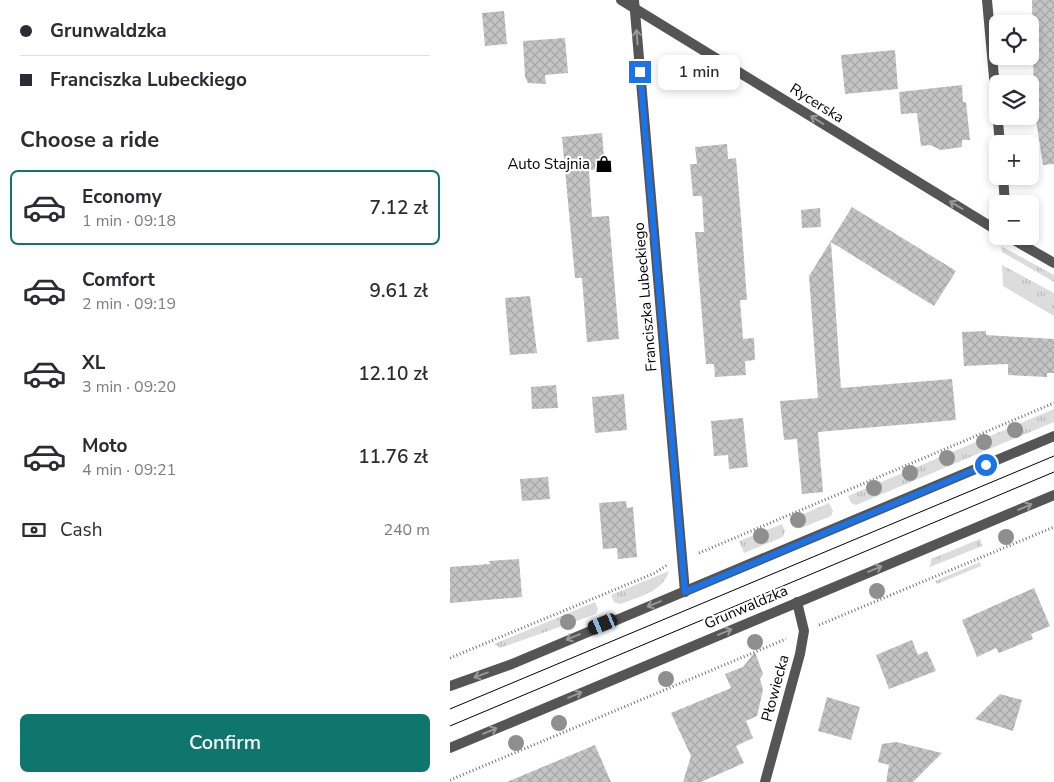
<!DOCTYPE html>
<meta charset="utf-8">
<style>
:root{--surface:#fff;--page:#f2f2f3;--text:#2b2b33;--muted:#7c7c81;--line:#e1e1e2;--accent:#0f766e}
body{margin:0;font-family:"Nunito Sans",sans-serif;background:var(--page);color:var(--text);height:100vh;display:flex;flex-direction:column;font-size:19px;white-space:nowrap}
*{box-sizing:border-box;margin:0}
p{font-size:16px;color:var(--muted)}
.icon{flex:none;width:28px;height:28px;fill:none;stroke:currentColor;stroke-width:2;stroke-linecap:round;stroke-linejoin:round}
.map{position:relative;flex:1;overflow:hidden}
.side{display:flex;flex-direction:column;background:var(--surface);width:450px}
.side>*{flex:none}
.guide{display:grid;align-content:center;height:110px;padding:0 20px;background:var(--surface)}
.buttons{position:absolute;left:539px;top:15px;display:grid;gap:10px}
.buttons a{display:grid;place-items:center;width:50px;height:50px;border-radius:8px;background:var(--surface);box-shadow:0 2px 8px #0003;font-size:25px}
.end{position:absolute;width:22px;height:22px;margin:-11px;border:6px solid #1a73e8;background:#fff;box-shadow:0 0 0 2px #fff}
.from{border-radius:50%}
.bubble{position:absolute;height:35px;border-radius:8px;background:var(--surface);box-shadow:0 2px 8px #0003;font-size:16px;font-weight:600;line-height:35px;text-align:center}
.car{position:absolute;width:15px;height:30px;margin:-15px -8px;border-radius:6px;box-shadow:0 0 4px 1px #0007;background:linear-gradient(#222 24%,#8ab4d8 0 40%,#222 0 76%,#8ab4d8 0 86%,#222 0)}
.guide b{display:flex;align-items:center;gap:18px;height:48px;font-size:19px}
.guide b+b{border-top:1px solid var(--line)}
.guide i{width:12px;height:12px;background:var(--text)}
ul{padding:0;list-style:none}
li{display:flex;align-items:center;gap:15px;height:75px;margin:0 10px 8px;padding:0 10px;border:2px solid transparent;border-radius:8px}
li div{flex:1}
li b{display:block;font-size:19px}
li em{font-style:normal;font-weight:600}
li.current{border-color:var(--accent)}
li>.icon{width:45px;height:45px;stroke-width:1.5}
h2{padding:0 20px;font-size:22px;line-height:60px}
.pay{display:flex;align-items:center;gap:12px;height:55px;padding:0 20px;font-size:19px}
.pay p{margin-inline-start:auto}
.cta{display:flex;gap:10px;margin-top:auto;padding:10px 20px}
.cta a{flex:1;height:58px;border-radius:8px;background:var(--accent);color:#fff;font-size:20px;font-weight:600;line-height:58px;text-align:center}
main{display:flex;flex:1;min-height:0}
.map>svg:first-child{display:block}
.grass{fill:url(#grass-tufts)}
.building{fill:url(#building-cross-hatch)}
.lines{fill:none;stroke-linecap:round;stroke-linejoin:round}
.path{stroke:#777;stroke-width:3;stroke-dasharray:1 2.5;stroke-linecap:butt}
.minor{stroke:#555;stroke-width:10}
.tertiary{stroke:#555;stroke-width:10}
.tram{stroke:#000;stroke-width:1}
.tree{fill:#8f8f8f}
.oneway{stroke:#999}
.route{stroke:#1a73e8;stroke-width:6}
.labels{text-anchor:middle;stroke-width:4.5;stroke-linejoin:round;paint-order:stroke}
.street-label{font-size:15px;fill:#000;stroke:#fff}
.poi-label{font-size:15px;fill:#000;stroke:#fff;text-anchor:end}
</style>
<main>
<section class="side">
<div class="guide">
<b><i class="from"></i>Grunwaldzka</b>
<b><i></i>Franciszka Lubeckiego</b>
</div>
<h2>Choose a ride</h2>
<ul>
<li class="current"><svg class="icon" aria-label="car" viewBox="0 0 24 24"><path d="M5 17H2v-5l4-1 3-4h7l3 4 3 1v5h-3M9 17h6M6 11h13"/><circle cx="7" cy="17" r="2"/><circle cx="17" cy="17" r="2"/></svg><div><b>Economy</b><p>1 min · 09:18</p></div><em>7.12 zł</em></li>
<li><svg class="icon" aria-label="car" viewBox="0 0 24 24"><path d="M5 17H2v-5l4-1 3-4h7l3 4 3 1v5h-3M9 17h6M6 11h13"/><circle cx="7" cy="17" r="2"/><circle cx="17" cy="17" r="2"/></svg><div><b>Comfort</b><p>2 min · 09:19</p></div><em>9.61 zł</em></li>
<li><svg class="icon" aria-label="car" viewBox="0 0 24 24"><path d="M5 17H2v-5l4-1 3-4h7l3 4 3 1v5h-3M9 17h6M6 11h13"/><circle cx="7" cy="17" r="2"/><circle cx="17" cy="17" r="2"/></svg><div><b>XL</b><p>3 min · 09:20</p></div><em>12.10 zł</em></li>
<li><svg class="icon" aria-label="car" viewBox="0 0 24 24"><path d="M5 17H2v-5l4-1 3-4h7l3 4 3 1v5h-3M9 17h6M6 11h13"/><circle cx="7" cy="17" r="2"/><circle cx="17" cy="17" r="2"/></svg><div><b>Moto</b><p>4 min · 09:21</p></div><em>11.76 zł</em></li>
</ul>
<div class="pay"><svg class="icon" aria-label="cash" viewBox="0 0 24 24"><path d="M3 7h18v10H3z"/><circle cx="12" cy="12" r="2"/></svg>Cash<p>240 m</p></div>
<div class="cta"><a>Confirm</a></div>
</section>
<div class="map">
<svg width="604" height="782" viewBox="0 0 604 782">
<defs>
<pattern id="grass-tufts" width="24" height="20" patternUnits="userSpaceOnUse" patternTransform="scale(1.25)"><rect width="24" height="20" fill="#dcdcdc"/><path d="M3 7l-1-3M5 7V3M7 7l1-3M15 17l-1-3M17 17v-4M19 17l1-3" fill="none" stroke="#bbb"/></pattern>
<pattern id="building-cross-hatch" width="8" height="8" patternUnits="userSpaceOnUse" patternTransform="scale(1.25)"><rect width="8" height="8" fill="#c4c4c4"/><path d="M0 0l8 8M0 8l8-8" fill="none" stroke="#a7a7a7"/></pattern>
</defs>
<rect width="100%" height="100%" fill="#fff"/>
<path class="grass" d="M551 246 604 275V282L552 252Z
M552 265 604 293V316L553 286Z
M604 409V422L406 505 401 503 398 496Z
M379 503 383 511 381 516 351 528 346 527 342 519Z
M332 524 335 531 333 537 294 553 289 541Z
M530 539 532 546 480 567 481 559Z
M530 562 531 566 487 584 485 581Z
M219 571C213 592 188 597 170 604L164 602 161 595Z
M145 602 148 609 146 614 50 648 44 644Z"/>
<path class="building" d="M582 0H604V164L593 165 584 107Z
M54 11 57 44 35 46 32 13Z
M115 38 118 73 95 75 96 84 78 83 75 77 73 41Z
M445 50 448 89 395 94 391 55Z
M512 85 513 102H516L520 140H512V147L491 150 480 145 471 146 467 113 451 114 449 92Z
M152 133 155 169 139 170 142 217 159 216 169 339 137 342 132 278H125L112 137Z
M277 144 278 159 286 158 291 218 297 300H290L293 339 304 338 305 360 295 361 296 375 265 377 264 364H256L245 232H254L252 196H243L240 164H247L245 147Z
M402 207 506 271 484 306 381 242 391 388 502 379 506 420 368 432 373 492 352 494 347 439 334 440 330 401 368 398 359 276Z
M370 208 371 227 352 228 351 210Z
M80 296 87 353 60 355 55 298Z
M536 331V335L604 339V373H597V377L558 375V364L514 366 512 332Z
M106 385 108 408 82 409 81 387Z
M174 394 177 430 145 433 142 397Z
M293 418 298 467 279 469 278 455 264 456 261 421Z
M98 477 100 499 72 501 70 479Z
M176 501 177 508 183 507 187 557 168 559 167 548 153 549 149 503Z
M69 559 72 597 0 603V567L40 564 39 561Z
M584 588 600 626 581 634 583 639 549 653 546 648 527 657 512 620Z
M462 640 468 655 477 651 486 671 439 689 426 655Z
M305 652 313 674 310 679 313 690 307 716 296 721 303 738 286 746 294 763 251 782H233L241 756 221 713 281 688 275 674 293 667Z
M550 694 572 700 563 731 525 719Z
M377 697 410 707 401 740 368 731Z
M446 742 492 753 463 782H436L439 765 428 762 432 744Z
M145 745 161 782H57Z"/>
<g class="lines">
<path class="path" d="M249 553 604 403
M369 625 604 527
M0 658 205 573 217 565
M0 780 336 639"/>
<path class="minor" d="M171 0 548 231
M184 0 235 592
M537 0 550 144
M553 176 555 204
M557 236 604 263
M315 782 350 654 354 631 347 602"/>
<path class="tertiary" d="M0 686 62 664 604 436
M0 748 604 495"/>
<path class="tram" d="M0 709 604 456
M0 726 604 472"/>
</g>
<g class="tree">
<circle cx="565" cy="430" r="8"/>
<circle cx="534" cy="442" r="8"/>
<circle cx="497" cy="458" r="8"/>
<circle cx="460" cy="473" r="8"/>
<circle cx="424" cy="488" r="8"/>
<circle cx="348" cy="520" r="8"/>
<circle cx="311" cy="536" r="8"/>
<circle cx="556" cy="537" r="8"/>
<circle cx="427" cy="591" r="8"/>
<circle cx="118" cy="622" r="8"/>
<circle cx="305" cy="642" r="8"/>
<circle cx="216" cy="679" r="8"/>
<circle cx="109" cy="723" r="8"/>
<circle cx="66" cy="743" r="8"/>
</g>
<defs><path id="oneway-shaft" d="M-6 0H5M1.5-3L5.5 0L1.5 3" fill="none" stroke-width="1.6" stroke-linecap="round" stroke-linejoin="round" transform="scale(1.25)"/></defs>
<g class="oneway">
<use href="#oneway-shaft" transform="translate(187 37) rotate(-95)"/>
<use href="#oneway-shaft" transform="translate(367 120) rotate(-148)"/>
<use href="#oneway-shaft" transform="translate(506 205) rotate(-149)"/>
<use href="#oneway-shaft" transform="translate(575 507) rotate(-23)"/>
<use href="#oneway-shaft" transform="translate(425 569) rotate(-23)"/>
<use href="#oneway-shaft" transform="translate(204 604) rotate(158)"/>
<use href="#oneway-shaft" transform="translate(275 632) rotate(-23)"/>
<use href="#oneway-shaft" transform="translate(123 637) rotate(157)"/>
<use href="#oneway-shaft" transform="translate(31 675) rotate(160)"/>
<use href="#oneway-shaft" transform="translate(125 695) rotate(-23)"/>
<use href="#oneway-shaft" transform="translate(40 731) rotate(-23)"/>
</g>
<g class="lines">
<path class="route" d="M190 72 235 592 536 465"/>
</g>
<defs>
<g id="shop-bare" transform="scale(1.35)"><path d="M-5-2.5h2.3a2.7 3.5 0 0 1 5.4 0H5L5.5 6h-11ZM-1.5-2.5h3a1.5 2.3 0 0 0-3 0Z" fill="#000" stroke="#fff" stroke-width="2.5" paint-order="stroke"/></g>
</defs>
<g fill-rule="evenodd">
<use href="#shop-bare" x="154" y="164"/>
</g>
<g class="labels">
<g class="street-label">
<text transform="translate(367 103) rotate(32)" y="5">Rycerska</text>
<text transform="translate(195 297) rotate(-95)" y="5">Franciszka Lubeckiego</text>
<text transform="translate(296 607) rotate(-23)" y="5">Grunwaldzka</text>
<text transform="translate(325 688) rotate(-75)" y="5">Płowiecka</text>
</g>
<g class="poi-label">
<text x="140" y="169">Auto Stajnia</text>
</g>
</g>
</svg>
<div class="buttons">
<a><svg class="icon" aria-label="locate" viewBox="0 0 24 24"><circle cx="12" cy="12" r="6"/><path d="M12 2v4M12 18v4M2 12h4M18 12h4"/></svg></a>
<a><svg class="icon" aria-label="layers" viewBox="0 0 24 24"><path d="M12 4l9 5-9 5-9-5zM3 14l9 5 9-5"/></svg></a>
<a>+</a>
<a>−</a>
</div>
<i class="end from" style="left:536px;top:465px"></i>
<i class="end" style="left:190px;top:72px"></i>
<div class="bubble" style="left:208px;top:55px;width:82px">1 min</div>
<i class="car" style="left:153px;top:624px;rotate:248deg"></i>
</div>
</main>
